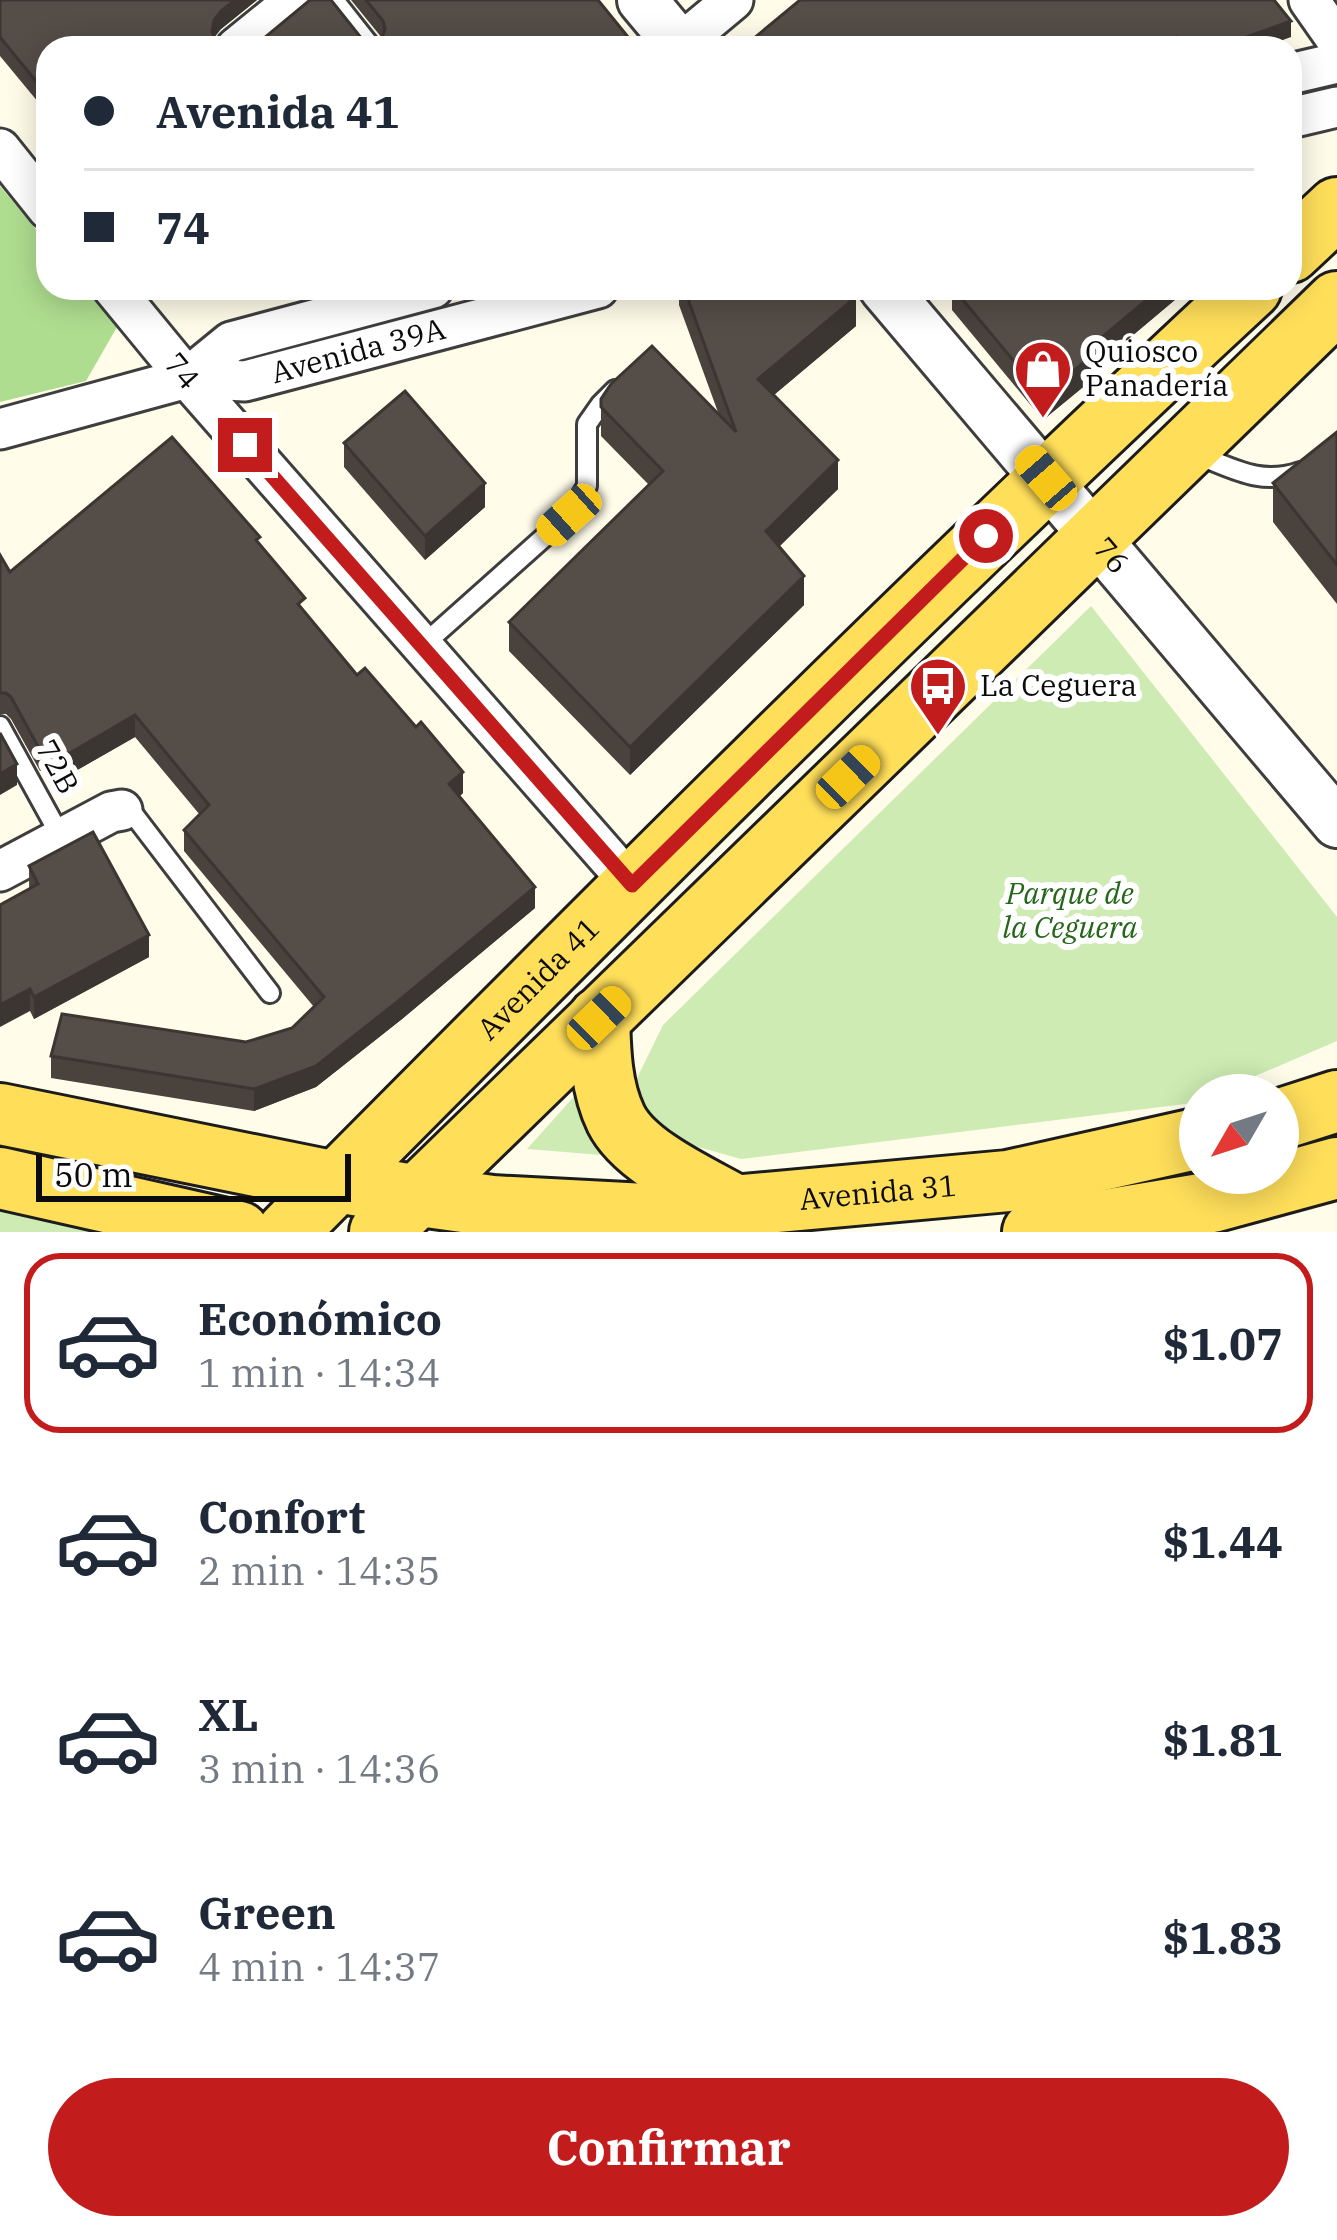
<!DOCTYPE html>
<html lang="es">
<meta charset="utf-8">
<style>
:root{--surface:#fff;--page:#f6f6f7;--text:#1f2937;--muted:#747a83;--line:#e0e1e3;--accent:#c31c1c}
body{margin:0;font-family:"IBM Plex Serif",serif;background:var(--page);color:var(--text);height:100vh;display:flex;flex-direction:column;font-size:45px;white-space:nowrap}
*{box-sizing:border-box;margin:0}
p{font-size:39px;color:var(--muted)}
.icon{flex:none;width:66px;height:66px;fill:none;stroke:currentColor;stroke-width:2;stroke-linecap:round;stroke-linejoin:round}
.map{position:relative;height:1232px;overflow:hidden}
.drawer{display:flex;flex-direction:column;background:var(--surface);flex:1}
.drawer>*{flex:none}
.guide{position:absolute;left:36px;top:36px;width:1266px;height:264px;border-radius:36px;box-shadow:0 6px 30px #0003;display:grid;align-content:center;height:264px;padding:0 48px;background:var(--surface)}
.needle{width:78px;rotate:231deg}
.buttons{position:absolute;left:1179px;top:1074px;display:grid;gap:24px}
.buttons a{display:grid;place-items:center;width:120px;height:120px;border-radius:50%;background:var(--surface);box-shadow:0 6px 30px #0003;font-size:60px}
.scale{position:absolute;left:36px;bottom:30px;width:315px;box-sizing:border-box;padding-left:12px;border:6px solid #0b0b0b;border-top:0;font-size:33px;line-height:42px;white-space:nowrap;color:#0b0b0b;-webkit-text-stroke:9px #fff;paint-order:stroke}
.end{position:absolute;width:54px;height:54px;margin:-27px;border:15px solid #c31c1c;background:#fff;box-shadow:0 0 0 6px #fff}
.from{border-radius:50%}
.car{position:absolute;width:36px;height:72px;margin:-36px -18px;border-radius:15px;box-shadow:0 0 9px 3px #0007;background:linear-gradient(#f5c518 24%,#345 0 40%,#f5c518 0 76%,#345 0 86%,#f5c518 0)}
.guide b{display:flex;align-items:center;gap:42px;height:114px;font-size:45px}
.guide b+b{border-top:3px solid var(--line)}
.guide i{width:30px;height:30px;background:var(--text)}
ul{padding:21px 0 0;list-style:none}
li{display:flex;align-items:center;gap:36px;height:180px;margin:0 24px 18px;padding:0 24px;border:6px solid transparent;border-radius:36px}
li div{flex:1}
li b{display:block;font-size:45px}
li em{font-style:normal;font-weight:700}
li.on{border-color:var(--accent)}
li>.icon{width:108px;height:108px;stroke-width:1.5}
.cta{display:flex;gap:24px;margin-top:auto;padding:24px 48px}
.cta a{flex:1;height:138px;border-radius:72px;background:var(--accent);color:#fff;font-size:48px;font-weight:700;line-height:138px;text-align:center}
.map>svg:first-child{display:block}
.green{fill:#cdebb2}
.forest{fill:#afdd90}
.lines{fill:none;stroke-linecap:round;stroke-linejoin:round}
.service-casing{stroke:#3e3e3e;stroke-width:24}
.minor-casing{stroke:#3e3e3e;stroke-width:45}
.tertiary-casing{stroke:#3e3e3e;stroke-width:54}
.primary-casing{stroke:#1c1c1c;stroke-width:66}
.service{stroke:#fff;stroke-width:18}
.minor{stroke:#fff;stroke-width:39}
.tertiary{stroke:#fff;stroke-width:48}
.primary{stroke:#ffde5a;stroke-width:60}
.wall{fill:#49423d}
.shaded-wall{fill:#3c3632}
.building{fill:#554d47;stroke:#3c3632;stroke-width:3}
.route{stroke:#c31c1c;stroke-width:15}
.labels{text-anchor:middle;stroke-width:12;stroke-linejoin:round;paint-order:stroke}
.street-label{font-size:30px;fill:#0b0b0b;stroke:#fff}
.poi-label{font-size:30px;fill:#0b0b0b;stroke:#fff;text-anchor:start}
.park-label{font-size:30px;font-style:italic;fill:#256619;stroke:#fff}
</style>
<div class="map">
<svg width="1337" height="1232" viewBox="0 0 1337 1232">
<rect width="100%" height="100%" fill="#fffcea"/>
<path class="green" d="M1091 606 1337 917V1041L1211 1095H1200V1099L1193 1103 741 1159 677 1141 648 1118 637 1078 663 1025Z
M578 1092 614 1156 527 1149Z
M0 1178 239 1232H0Z"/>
<path class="forest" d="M0 186 48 244V288H85L117 327 86 381 0 402Z"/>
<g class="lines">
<g class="service-casing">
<path id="service" d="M334 0 372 48
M1195 454C1233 468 1259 486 1300 472
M422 646 569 515 587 486V424L601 404 615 390
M0 726 61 837
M122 810 134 815 270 993"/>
</g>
<g class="minor-casing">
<g id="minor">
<path d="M1309 0 1337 40"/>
<path d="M679 45 733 0"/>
<path d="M236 48 295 0"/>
<path d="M1290 74 1337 63"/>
<path d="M1290 118 1337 107"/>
<path d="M0 149 48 209"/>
<path id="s1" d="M113 288 187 378 632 885"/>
<path d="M187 378 231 342 433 288"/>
<path id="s2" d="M0 429 187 378 245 381 598 288"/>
<path d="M0 871 111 812 122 810"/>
</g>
</g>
<g class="tertiary-casing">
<g id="tertiary">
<path d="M642 0 682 48"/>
<path id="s3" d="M884 288 1337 823"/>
</g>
</g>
<g class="primary-casing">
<g id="primary">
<path d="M1290 252 1337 208"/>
<path d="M599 1018C600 1052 601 1088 616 1119 635 1157 699 1185 736 1206"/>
<path id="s4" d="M0 1114 336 1182 420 1196 492 1206 645 1214 1008 1181 1200 1138"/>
<path d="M1278 1120 1337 1101"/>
<path d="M0 1178 239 1232"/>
<path id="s5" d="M287 1232C604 912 921 594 1251 288"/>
<path d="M380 1232 1337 302"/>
<path d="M1033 1232 1212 1202 1337 1168"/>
</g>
</g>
<use href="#service" class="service"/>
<use href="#minor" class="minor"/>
<use href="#tertiary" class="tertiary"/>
<use href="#primary" class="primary"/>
</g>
<path class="wall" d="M0 0H257L221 29 48 48V114L0 56Z
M351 0H598L637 48H252L362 39 375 43 382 38Z
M679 288H852L856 326 774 395 838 489 780 546 804 605 630 775 509 651V622L649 485 601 436V399L719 415 679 305Z
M952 288H1028L1034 295 1043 288H1189L1088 373V383L1043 420 952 310Z
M1337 432V604L1273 522V483Z
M344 443 485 507 425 560 344 467Z
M260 545 305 612 357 675 463 793 459 797 535 908 402 1019 316 1087 254 1111 51 1078V1056L246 1042 292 1028 314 1007 184 851V830L200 815 135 737 58 781 49 766 40 771 11 719 6 714H0V555L10 572Z
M29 866 149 957 34 1019 30 1011Z"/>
<path class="shaded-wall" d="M235 0H257L221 29 214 38 212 32 214 20 221 11Z
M1291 21V37L1261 48H1196Z
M1177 37V48H1148Z
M1161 288H1189L1088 373V383L1043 420V396L1083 353Z
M856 297V326L758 408V379Z
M838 460V489L766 559V531Z
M485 483V507L425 560V536Z
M804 576V605L630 775V747Z
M135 715V737L58 781V760Z
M49 745V766L40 771V750Z
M17 764V785L0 795V774Z
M463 772V793L449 805V784Z
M535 887V908L402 1019 316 1087 254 1111V1089Z
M149 935V957L34 1019V997Z
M30 989V1011L0 1027V1005Z"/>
<path class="building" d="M0 0H235L221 11 214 20 212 32 217 44 222 48H48V96L0 37Z
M310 0H331L362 39 375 43 381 40 385 29 383 21 366 0H598L637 48H252Z
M800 0H1274L1291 21 1244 38 1196 48H1186L1177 37 1148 47 1144 43 1128 48H750L747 44Z
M684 288H852L856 297 758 379 838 460 766 531 804 576 630 747 509 622 663 471 601 407V399L611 384 652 346 736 432Z
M953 288H1028L1034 295 1043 288H1161L1083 353 1088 359 1043 396Z
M405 391 485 483 425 536 344 443Z
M1337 432V565L1273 483Z
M172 437 260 537 256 540 305 598 298 604 357 675 365 668 416 727 421 722 463 772 449 784 535 887 402 998 316 1066 254 1089 51 1056 62 1014 246 1042 292 1028 324 997 184 830 209 805 135 715 58 760 49 745 40 750 11 697 6 693H0V555L10 572Z
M0 733 17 764 0 774Z
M93 832 149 935 34 997 30 989 0 1005V905L38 884 29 866Z"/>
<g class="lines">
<path class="route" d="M245 445 632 885 986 536"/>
</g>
<defs>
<g id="shop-pin" transform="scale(3)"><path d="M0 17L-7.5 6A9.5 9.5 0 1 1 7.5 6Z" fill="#c31c1c" stroke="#fff"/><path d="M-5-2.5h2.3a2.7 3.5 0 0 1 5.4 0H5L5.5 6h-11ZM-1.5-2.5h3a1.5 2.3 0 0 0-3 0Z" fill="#fff"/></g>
<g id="bus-pin" transform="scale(3)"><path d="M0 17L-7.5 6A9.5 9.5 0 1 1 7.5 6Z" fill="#c31c1c" stroke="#fff"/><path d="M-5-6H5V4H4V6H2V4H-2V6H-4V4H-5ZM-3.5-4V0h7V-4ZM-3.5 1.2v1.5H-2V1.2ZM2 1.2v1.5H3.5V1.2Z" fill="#fff"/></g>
</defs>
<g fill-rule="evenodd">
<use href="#shop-pin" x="1043" y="369"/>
<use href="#bus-pin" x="938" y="686"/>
</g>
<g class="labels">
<g class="street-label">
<text dy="10" stroke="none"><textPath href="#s2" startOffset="369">Avenida 39A</textPath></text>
<text dy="10" stroke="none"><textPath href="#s1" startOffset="108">74</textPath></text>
<text dy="10" stroke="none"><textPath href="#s3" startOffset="351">76</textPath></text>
<text transform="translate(57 767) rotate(61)" y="10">72B</text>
<text dy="10" stroke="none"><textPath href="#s5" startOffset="357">Avenida 41</textPath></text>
<text dy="10" stroke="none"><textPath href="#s4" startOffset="888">Avenida 31</textPath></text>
</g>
<g class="poi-label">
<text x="1085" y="362">Quiosco<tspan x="1085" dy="34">Panadería</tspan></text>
<text x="980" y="696">La Ceguera</text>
</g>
<g class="park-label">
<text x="1070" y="904">Parque de<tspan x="1070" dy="34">la Ceguera</tspan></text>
</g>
</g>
</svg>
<div class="buttons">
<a><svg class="needle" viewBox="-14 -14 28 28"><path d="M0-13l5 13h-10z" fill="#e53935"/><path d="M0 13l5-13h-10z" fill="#747a83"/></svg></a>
</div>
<div class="scale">50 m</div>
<i class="end from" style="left:986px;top:536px"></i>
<i class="end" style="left:245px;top:445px"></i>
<i class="car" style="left:1046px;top:478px;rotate:319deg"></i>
<i class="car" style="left:569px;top:515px;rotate:228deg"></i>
<i class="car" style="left:848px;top:777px;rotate:46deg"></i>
<i class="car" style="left:599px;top:1018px;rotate:46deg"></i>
<div class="guide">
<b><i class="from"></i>Avenida 41</b>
<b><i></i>74</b>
</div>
</div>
<section class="drawer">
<ul>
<li class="on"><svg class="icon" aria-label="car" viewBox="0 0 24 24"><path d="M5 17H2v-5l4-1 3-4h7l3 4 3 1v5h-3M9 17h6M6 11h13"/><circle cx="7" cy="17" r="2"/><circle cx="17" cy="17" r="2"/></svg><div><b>Económico</b><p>1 min · 14:34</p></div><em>$1.07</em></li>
<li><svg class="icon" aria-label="car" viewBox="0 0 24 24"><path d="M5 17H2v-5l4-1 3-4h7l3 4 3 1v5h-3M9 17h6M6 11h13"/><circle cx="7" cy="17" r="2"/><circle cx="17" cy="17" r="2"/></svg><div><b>Confort</b><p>2 min · 14:35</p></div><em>$1.44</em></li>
<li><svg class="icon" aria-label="car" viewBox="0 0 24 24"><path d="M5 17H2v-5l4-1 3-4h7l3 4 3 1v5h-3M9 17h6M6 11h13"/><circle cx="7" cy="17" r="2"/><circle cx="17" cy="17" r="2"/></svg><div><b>XL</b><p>3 min · 14:36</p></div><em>$1.81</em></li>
<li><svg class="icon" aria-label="car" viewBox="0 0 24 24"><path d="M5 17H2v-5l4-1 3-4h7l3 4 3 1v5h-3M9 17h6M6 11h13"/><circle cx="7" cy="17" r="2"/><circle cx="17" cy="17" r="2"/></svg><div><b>Green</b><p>4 min · 14:37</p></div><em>$1.83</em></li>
</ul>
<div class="cta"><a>Confirmar</a></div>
</section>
